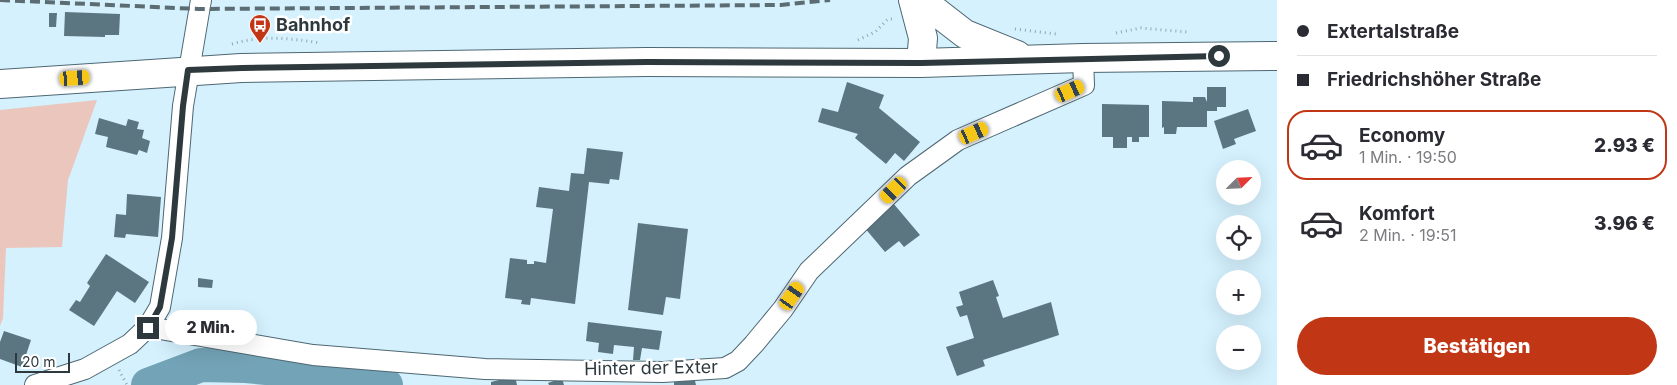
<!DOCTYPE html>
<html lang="de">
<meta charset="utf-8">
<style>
:root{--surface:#fff;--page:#f2f2f3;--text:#2b2b33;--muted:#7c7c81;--line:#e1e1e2;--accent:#c13716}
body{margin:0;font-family:Inter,sans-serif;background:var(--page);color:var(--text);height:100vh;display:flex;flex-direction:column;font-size:19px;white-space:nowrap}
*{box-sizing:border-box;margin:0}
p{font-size:16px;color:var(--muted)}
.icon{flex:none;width:28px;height:28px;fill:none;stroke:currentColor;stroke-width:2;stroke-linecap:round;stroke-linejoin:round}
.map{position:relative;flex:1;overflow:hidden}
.sheet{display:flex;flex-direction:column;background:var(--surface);width:400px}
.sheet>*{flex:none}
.guide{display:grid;align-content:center;height:110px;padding:0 20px;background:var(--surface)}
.needle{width:32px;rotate:66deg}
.tools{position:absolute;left:1216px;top:160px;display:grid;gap:10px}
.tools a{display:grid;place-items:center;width:45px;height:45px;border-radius:50%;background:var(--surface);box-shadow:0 5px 20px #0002;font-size:25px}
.scale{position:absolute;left:15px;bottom:12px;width:55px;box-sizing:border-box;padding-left:5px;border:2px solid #2d393d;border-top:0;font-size:14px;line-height:18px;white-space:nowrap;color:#2d393d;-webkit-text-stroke:4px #fff;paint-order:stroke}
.end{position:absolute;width:22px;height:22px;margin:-11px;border:6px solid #2d393d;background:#fff;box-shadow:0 0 0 2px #fff}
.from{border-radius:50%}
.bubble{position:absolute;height:35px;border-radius:18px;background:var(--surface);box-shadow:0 5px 20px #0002;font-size:16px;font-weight:800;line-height:35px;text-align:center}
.car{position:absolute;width:15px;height:30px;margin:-15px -8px;border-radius:6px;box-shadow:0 0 4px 1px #0007;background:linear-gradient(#f5c518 24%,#345 0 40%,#f5c518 0 76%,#345 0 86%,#f5c518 0)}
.guide b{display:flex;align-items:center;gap:18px;height:48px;font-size:19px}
.guide b+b{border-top:1px solid var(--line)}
.guide i{width:12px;height:12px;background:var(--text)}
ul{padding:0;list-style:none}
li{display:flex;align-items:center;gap:15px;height:70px;margin:0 10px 8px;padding:0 10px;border:2px solid transparent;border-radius:20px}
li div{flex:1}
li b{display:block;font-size:19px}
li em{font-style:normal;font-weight:800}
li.selected{border-color:var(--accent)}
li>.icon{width:45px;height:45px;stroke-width:1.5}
.action{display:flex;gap:10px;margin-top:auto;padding:10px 20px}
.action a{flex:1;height:58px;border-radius:30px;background:var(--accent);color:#fff;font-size:20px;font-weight:800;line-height:58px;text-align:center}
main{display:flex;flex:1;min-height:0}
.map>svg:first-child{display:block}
.green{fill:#eac6bd}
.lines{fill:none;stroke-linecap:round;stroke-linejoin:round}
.river{stroke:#73a3b7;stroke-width:34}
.building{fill:#5c7681}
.street-casing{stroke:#4e6772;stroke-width:22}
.secondary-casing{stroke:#4e6772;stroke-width:30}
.path{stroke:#92a8b1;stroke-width:3;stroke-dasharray:1 4;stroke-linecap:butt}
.street{stroke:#fff;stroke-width:20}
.secondary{stroke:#fff;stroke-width:28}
.rail{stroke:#5b6c72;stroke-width:4;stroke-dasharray:10 5;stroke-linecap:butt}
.route{stroke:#2d393d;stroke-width:6}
.labels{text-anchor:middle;stroke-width:5;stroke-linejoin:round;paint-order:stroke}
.poi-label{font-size:18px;font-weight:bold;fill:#2d393d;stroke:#fff;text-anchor:start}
.street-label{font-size:18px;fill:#2d393d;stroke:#fff}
</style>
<main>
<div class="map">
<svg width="1277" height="385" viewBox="0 0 1277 385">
<rect width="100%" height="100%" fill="#d4f1fd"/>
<path class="green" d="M97 100 68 180 62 247 6 248 3 318 0 326V110Z"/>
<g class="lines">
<path class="river" d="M148 385 201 365 246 366 375 379 386 385"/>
</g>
<path class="building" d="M65 12 120 14 119 35H105V37L64 36Z
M49 13H57L56 27H49Z
M847 82 884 95 879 108 920 142 904 161 895 153 886 164 855 138 858 134 818 122 822 108 838 112Z
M1207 87H1226V107H1217V111H1207V127H1177L1176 134H1164V127L1162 128V101L1193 102V97H1205L1207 102Z
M1102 104 1149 105V137H1139V142H1132V137H1127V148H1113V137H1102Z
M1248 109 1256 131 1234 139 1236 144 1223 149 1214 121Z
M99 118 126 126 128 119 139 122 137 129 144 130 142 138 150 141 147 153 139 150 137 155 106 147 108 137 95 134Z
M587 148 623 152 619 180 610 179 609 184 589 182 575 304 531 298 530 305 521 304 522 300 505 298 510 258 527 260V264H534V261L546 263 553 209 536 207 539 187 569 191 571 173 584 174Z
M127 194 161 197 158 237 126 234 125 238 114 237 116 214 126 215Z
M893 203 920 235 904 247 899 241 885 252 864 227Z
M638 223 688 229 680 299 666 297 663 315 628 310Z
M106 254 149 282 135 303 117 291 94 326 69 310 76 300 80 302 90 286 87 283Z
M198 278 213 280 212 288 198 287Z
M993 280 999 296 996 297 1003 318 1051 302 1059 335 983 360 985 366 957 376 946 347 974 338 967 315 960 317 956 307 963 305 959 292Z
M588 322 662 331 659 350 642 348 640 360H633L634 347 614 345 613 354 598 352 599 343 586 341Z
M4 331 31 340 22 367 0 359V342Z
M515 376 517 385H491V382Z
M694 377 696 385H674V379Z
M562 378 564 385H549L548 383Z"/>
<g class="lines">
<g class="street-casing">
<path id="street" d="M148 327 313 355 485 369 663 372 725 368 738 361 754 344 783 309 809 271 908 176 958 140 1084 85 1083 58
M35 385 85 369 130 344 148 327 160 307 172 238 183 106 201 0"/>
</g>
<g class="secondary-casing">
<path id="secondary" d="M913 0 923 38 921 63
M921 0 965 34 1017 55
M0 84 241 68 647 62 921 63 1083 58 1277 56"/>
</g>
<path class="path" d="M1015 29 1056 34
M1116 33 1141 28 1187 32
M858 40 875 32 888 19H895
M232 44C261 35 290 38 320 43
M119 370 127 385"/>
<use href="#street" class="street"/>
<use href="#secondary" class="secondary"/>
<path class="rail" d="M0 0 199 9 781 5 830 0"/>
</g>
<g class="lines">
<path class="route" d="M148 328 160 307 172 238 183 106 188 70 242 68 647 62 921 63 1219 56"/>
</g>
<defs>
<g id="bus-pin" transform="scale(1.125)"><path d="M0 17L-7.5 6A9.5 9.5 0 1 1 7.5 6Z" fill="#c13716" stroke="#fff"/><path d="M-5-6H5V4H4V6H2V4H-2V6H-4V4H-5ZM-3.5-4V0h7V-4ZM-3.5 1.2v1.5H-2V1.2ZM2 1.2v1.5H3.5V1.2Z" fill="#fff"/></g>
</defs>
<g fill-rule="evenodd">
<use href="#bus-pin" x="260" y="25"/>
</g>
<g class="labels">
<g class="poi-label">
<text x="276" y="31">Bahnhof</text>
</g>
<g class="street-label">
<text transform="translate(651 368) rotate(-1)" y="6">Hinter der Exter</text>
</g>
</g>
</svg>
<div class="tools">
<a><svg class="needle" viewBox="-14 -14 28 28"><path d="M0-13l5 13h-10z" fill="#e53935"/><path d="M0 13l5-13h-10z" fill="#7c7c81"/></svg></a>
<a><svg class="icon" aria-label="locate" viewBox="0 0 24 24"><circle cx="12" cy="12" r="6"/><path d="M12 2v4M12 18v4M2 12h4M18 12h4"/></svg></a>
<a>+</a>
<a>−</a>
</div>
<div class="scale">20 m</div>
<i class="end from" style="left:1219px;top:56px"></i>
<i class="end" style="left:148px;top:328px"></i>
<div class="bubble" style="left:165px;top:310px;width:92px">2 Min.</div>
<i class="car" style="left:75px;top:78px;rotate:86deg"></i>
<i class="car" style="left:1070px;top:91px;rotate:66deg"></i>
<i class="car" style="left:974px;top:133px;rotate:66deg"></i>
<i class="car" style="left:894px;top:190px;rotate:226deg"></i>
<i class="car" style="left:792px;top:296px;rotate:35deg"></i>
</div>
<section class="sheet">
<div class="guide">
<b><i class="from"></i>Extertalstraße</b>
<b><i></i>Friedrichshöher Straße</b>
</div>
<ul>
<li class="selected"><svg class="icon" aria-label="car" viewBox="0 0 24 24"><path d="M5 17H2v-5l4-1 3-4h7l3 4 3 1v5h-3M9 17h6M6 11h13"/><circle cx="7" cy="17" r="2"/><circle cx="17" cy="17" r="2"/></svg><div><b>Economy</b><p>1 Min. · 19:50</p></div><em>2.93 €</em></li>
<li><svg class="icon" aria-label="car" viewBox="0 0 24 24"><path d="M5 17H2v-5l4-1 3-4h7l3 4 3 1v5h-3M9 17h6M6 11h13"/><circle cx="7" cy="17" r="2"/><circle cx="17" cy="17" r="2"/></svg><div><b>Komfort</b><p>2 Min. · 19:51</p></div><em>3.96 €</em></li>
</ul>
<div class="action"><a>Bestätigen</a></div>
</section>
</main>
